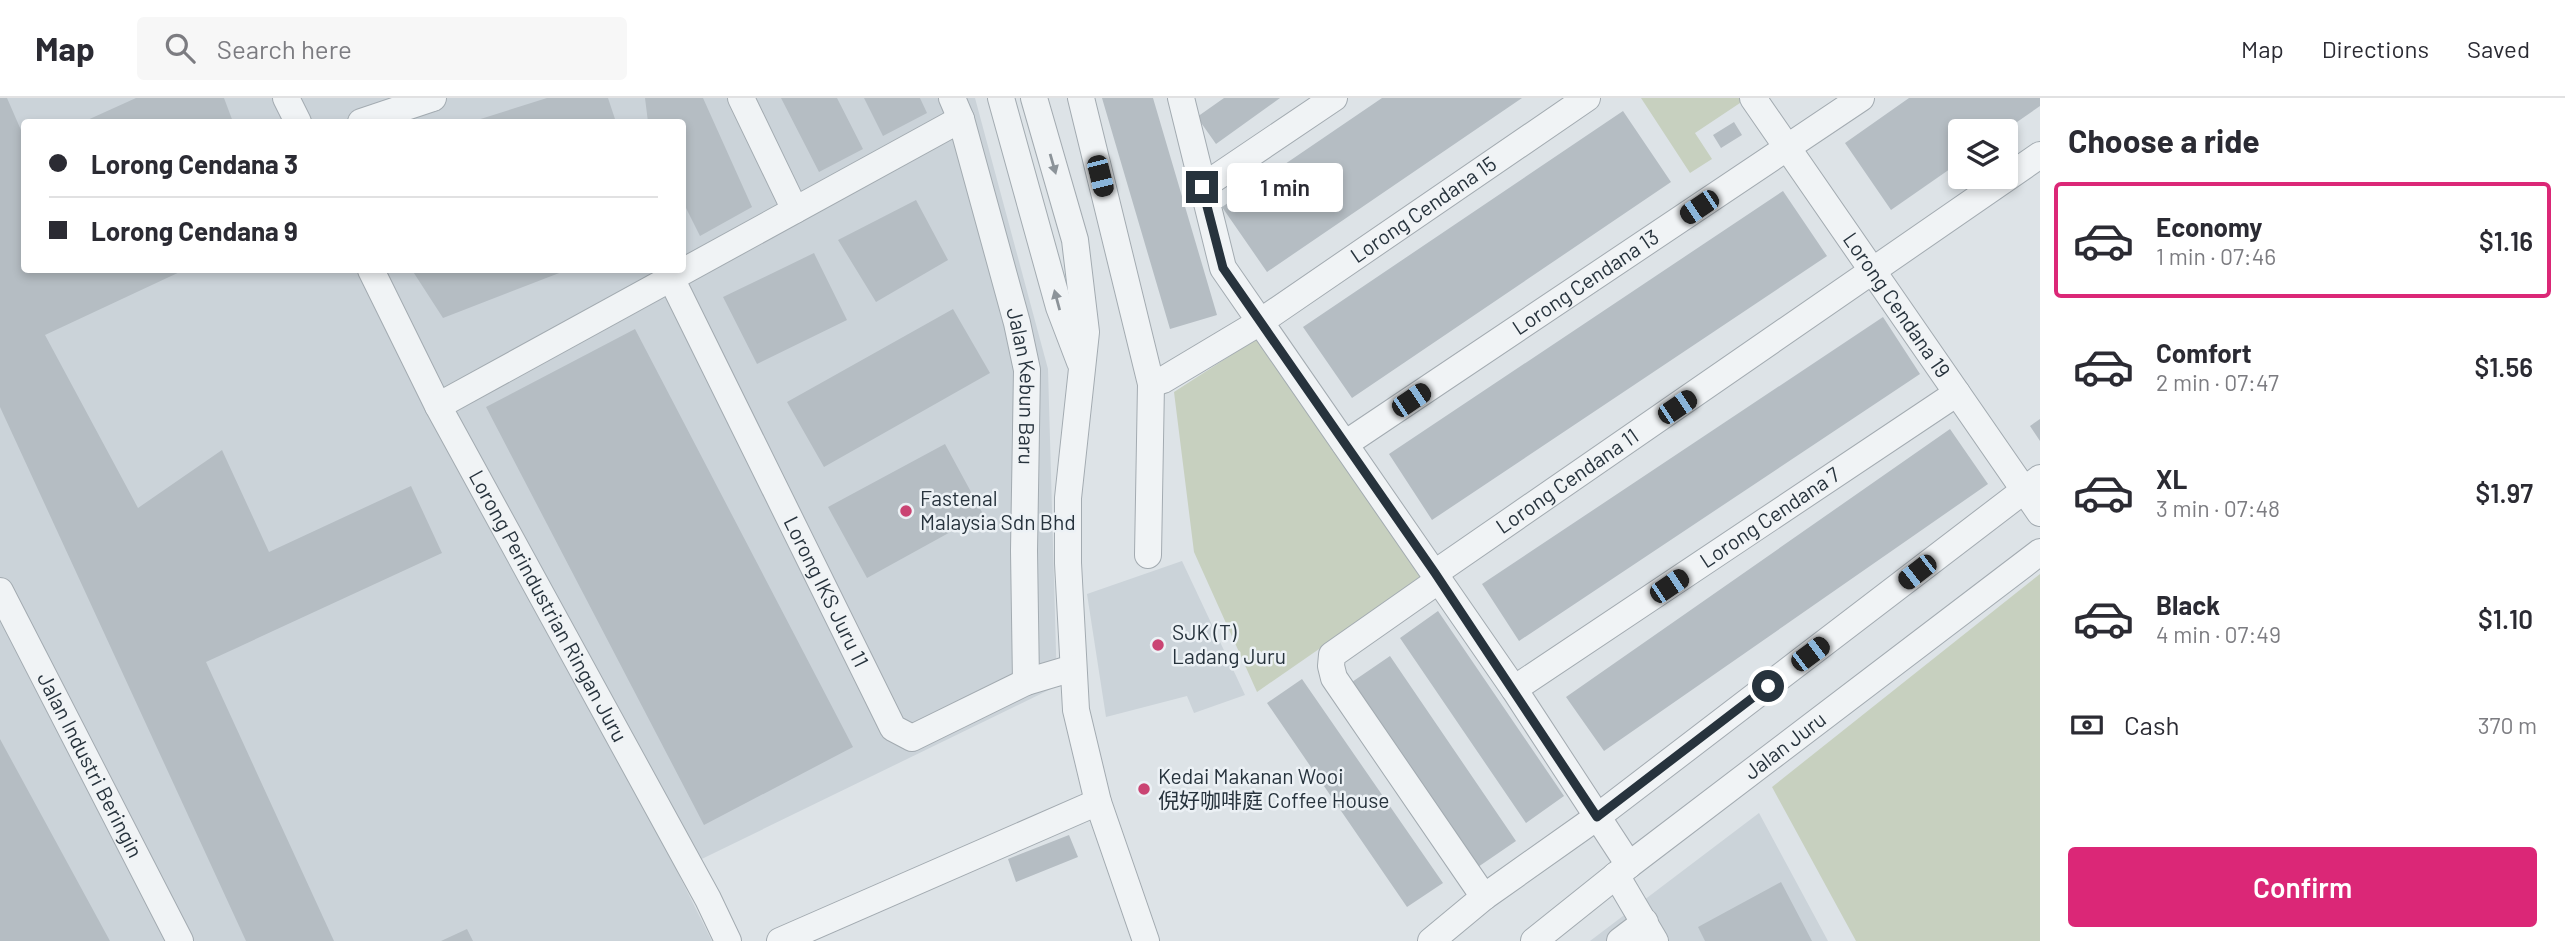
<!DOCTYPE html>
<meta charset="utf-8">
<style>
:root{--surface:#fff;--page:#f7f7f7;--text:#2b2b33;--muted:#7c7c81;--line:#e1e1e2;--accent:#db2777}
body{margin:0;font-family:Barlow,"Noto Sans SC",sans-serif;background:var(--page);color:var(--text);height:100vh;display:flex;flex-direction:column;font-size:26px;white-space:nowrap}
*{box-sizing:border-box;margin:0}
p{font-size:23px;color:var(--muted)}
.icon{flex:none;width:38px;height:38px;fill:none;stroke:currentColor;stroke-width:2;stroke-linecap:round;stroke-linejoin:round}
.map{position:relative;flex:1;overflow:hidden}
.sheet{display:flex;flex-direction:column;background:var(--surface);width:525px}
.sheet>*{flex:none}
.top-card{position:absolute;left:21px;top:21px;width:665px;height:154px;border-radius:7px;box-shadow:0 4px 10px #0003;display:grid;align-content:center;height:154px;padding:0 28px;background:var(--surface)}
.controls{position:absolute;left:1948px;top:21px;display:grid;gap:14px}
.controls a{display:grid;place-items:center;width:70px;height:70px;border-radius:7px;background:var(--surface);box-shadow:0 4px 10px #0003;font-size:35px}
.end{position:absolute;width:32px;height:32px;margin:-16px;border:9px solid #27333d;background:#fff;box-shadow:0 0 0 4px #fff}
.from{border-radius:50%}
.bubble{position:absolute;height:49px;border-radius:7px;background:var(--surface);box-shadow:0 4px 10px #0003;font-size:23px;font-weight:600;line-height:49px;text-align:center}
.car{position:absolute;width:21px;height:42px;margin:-21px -10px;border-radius:9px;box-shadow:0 0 5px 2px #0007;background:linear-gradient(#222 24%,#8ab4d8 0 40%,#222 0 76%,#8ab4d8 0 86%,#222 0)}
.top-card b{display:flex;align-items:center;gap:24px;height:66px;font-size:26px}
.top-card b+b{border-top:2px solid var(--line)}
.top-card i{width:18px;height:18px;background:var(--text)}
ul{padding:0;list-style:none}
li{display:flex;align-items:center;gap:21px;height:116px;margin:0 14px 10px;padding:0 14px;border:4px solid transparent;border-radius:7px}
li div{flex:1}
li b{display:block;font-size:26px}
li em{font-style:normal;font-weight:600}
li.selected{border-color:var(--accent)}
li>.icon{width:63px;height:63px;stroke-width:1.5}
h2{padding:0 28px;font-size:32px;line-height:84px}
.pay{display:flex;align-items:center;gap:18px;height:77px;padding:0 28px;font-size:26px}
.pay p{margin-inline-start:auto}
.action{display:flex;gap:14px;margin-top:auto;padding:14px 28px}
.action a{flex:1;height:80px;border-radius:7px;background:var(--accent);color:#fff;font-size:28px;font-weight:600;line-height:80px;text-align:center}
header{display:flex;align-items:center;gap:42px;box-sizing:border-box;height:98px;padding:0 35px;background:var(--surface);border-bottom:2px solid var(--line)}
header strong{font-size:33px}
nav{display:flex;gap:38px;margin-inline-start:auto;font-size:24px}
.search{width:490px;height:63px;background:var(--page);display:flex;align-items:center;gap:18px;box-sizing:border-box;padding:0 24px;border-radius:7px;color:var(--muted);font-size:26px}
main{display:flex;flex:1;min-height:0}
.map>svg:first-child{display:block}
.built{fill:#cbd3d9;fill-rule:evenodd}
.green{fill:#c7d0bf}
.building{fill:#b5bdc3}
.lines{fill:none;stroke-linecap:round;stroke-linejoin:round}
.minor-casing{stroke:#a3abb1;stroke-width:28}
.minor{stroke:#f0f3f5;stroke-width:26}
.oneway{fill:#8c9399}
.route{stroke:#27333d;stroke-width:9}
.poi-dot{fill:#ca4473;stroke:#ecf1f5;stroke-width:2.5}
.labels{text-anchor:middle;stroke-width:5;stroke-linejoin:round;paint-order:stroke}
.street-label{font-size:21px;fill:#27333d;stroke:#ecf1f5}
.poi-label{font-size:21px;fill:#27333d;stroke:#ecf1f5;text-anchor:start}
</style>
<header>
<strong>Map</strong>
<div class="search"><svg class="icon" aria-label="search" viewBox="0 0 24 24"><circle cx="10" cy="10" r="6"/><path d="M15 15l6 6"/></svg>Search here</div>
<nav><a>Map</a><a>Directions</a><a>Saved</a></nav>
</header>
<main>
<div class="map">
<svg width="2040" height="843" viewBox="0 0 2040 843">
<rect width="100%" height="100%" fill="#dde3e7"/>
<path class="built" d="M0 0H975L1048 271 1057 588 677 773 712 843H0ZM24 24H682V172H24Z
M1182 463 1245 597 1194 615 1187 598 1106 619 1087 496Z
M1759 715 1828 843H1590Z"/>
<path class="green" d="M1641 0H1741L1743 3 1695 35 1712 61 1690 75Z
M1256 241 1423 479 1257 594 1194 454 1174 294Z
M2040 476V843H1856L1772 689Z"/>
<path class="building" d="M0 0H7L24 39V172H184L45 237 138 410 222 352 269 454 411 388 442 455 206 564 334 843H246L0 309Z
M136 0H224L233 24H83Z
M547 0H608L616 24H471Z
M645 0H703L752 109 700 138 682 102V24H648Z
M781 0H837L863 51 819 74Z
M864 0H920L927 15 883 38Z
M1102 0H1153L1217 217 1170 231Z
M1224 0H1280L1216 46 1197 19Z
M1382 0H1522L1267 174 1222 109Z
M1909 0H2040V8L2004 33H1960V64L1891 112 1845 45Z
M1623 13 1671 84 1352 300 1303 229Z
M1734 24 1742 37 1721 50 1713 37Z
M1783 93 1827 158 1432 422 1389 356Z
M916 102 948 162 876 204 838 142Z
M814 155 847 222 757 266 723 199Z
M412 172H567L443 220Z
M953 211 990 275 824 369 787 304Z
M1883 219 1920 276 1519 543 1482 486Z
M635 231 853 649 704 727 486 309Z
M2040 321V343L2030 328Z
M1950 331 1988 386 1604 653 1566 599Z
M945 346 983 416 867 480 828 409Z
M1438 513 1564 698 1526 725 1400 540Z
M1390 558 1516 743 1478 769 1352 584Z
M1302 581 1443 785 1407 809 1267 605Z
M0 641 110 843H0Z
M1069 737 1078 759 1016 784 1008 761Z
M1781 784 1812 843H1705L1698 829Z
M467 831 473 843H441Z"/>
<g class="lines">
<g class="minor-casing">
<g id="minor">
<path d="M286 0 298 24"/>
<path d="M741 0 795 112"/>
<path id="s1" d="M952 0 961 21 1017 225 1027 272 1024 453 1026 584"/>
<path d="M1001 0 1059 209 1080 264"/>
<path d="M1034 0 1075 142 1086 234 1068 400V465L1076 612 1098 704 1146 843"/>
<path d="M1081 0 1151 286 1148 457"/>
<path d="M1181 0 1223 170 1514 591 1629 767"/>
<path id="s2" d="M1753 0 2040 415"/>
<path d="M361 24 433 0"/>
<path d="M1202 89 1334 0"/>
<path id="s3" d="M371 172 438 308 708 801 728 843"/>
<path id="s4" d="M671 180 893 630 912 640 1026 584 1073 570"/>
<path id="s5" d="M1151 286 1163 282 1260 224 1587 0"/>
<path d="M438 308 961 21"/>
<path id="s6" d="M1345 346 1861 0"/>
<path id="s7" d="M1435 475 2040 57"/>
<path d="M1439 482 1332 557 1331 568 1334 580 1484 799"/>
<path id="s8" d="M0 493 180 843"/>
<path id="s9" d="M1514 591 1957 295"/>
<path d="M1616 777 1655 843"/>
<path d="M780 843 1098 704"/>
<path d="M1431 843 1484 799 1597 719 2040 380"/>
<path id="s10" d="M1534 843 1629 767 2040 454"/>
<path d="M1620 843 1645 824"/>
</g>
</g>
<use href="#minor" class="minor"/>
</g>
<defs><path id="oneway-solid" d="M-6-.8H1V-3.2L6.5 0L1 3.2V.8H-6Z" transform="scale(1.75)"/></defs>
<g class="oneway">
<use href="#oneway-solid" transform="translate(1053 66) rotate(74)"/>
<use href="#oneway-solid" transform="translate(1057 202) rotate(-105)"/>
</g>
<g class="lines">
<path class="route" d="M1202 89 1223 170 1435 475 1597 719 1768 588"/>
</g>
<g class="poi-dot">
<circle cx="906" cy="413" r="7"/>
<circle cx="1158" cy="547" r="7"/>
<circle cx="1144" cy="691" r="7"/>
</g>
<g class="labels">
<g class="street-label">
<text dy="7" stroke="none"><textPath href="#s5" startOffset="324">Lorong Cendana 15</textPath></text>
<text dy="7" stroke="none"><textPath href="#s6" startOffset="290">Lorong Cendana 13</textPath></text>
<text dy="7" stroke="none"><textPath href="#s2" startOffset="252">Lorong Cendana 19</textPath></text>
<text dy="7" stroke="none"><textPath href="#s1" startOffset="298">Jalan Kebun Baru</textPath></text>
<text dy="7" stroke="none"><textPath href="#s7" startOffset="161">Lorong Cendana 11</textPath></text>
<text dy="7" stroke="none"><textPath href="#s9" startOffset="308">Lorong Cendana 7</textPath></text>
<text dy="7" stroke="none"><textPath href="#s4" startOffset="350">Lorong IKS Juru 11</textPath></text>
<text dy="7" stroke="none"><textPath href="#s3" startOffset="380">Lorong Perindustrian Ringan Juru</textPath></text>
<text dy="7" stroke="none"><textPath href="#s10" startOffset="318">Jalan Juru</textPath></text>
<text dy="7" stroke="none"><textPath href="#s8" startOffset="196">Jalan Industri Beringin</textPath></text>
</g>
<g class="poi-label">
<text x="920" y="408">Fastenal<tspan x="920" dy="24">Malaysia Sdn Bhd</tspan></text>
<text x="1172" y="542">SJK (T)<tspan x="1172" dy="24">Ladang Juru</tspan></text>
<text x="1158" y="686">Kedai Makanan Wooi<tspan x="1158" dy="24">倪好咖啡庭 Coffee House</tspan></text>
</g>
</g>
</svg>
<div class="controls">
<a><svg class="icon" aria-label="layers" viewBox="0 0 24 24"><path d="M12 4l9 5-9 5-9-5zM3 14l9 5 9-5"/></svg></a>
</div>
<i class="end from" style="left:1768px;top:588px"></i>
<i class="end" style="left:1202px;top:89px"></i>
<div class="bubble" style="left:1227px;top:65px;width:116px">1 min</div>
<i class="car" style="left:1100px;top:78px;rotate:166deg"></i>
<i class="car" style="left:1699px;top:109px;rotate:236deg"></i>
<i class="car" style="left:1411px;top:302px;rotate:56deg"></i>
<i class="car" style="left:1677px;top:309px;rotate:56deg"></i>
<i class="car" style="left:1917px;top:474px;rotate:232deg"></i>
<i class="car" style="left:1669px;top:488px;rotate:56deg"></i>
<i class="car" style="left:1810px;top:556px;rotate:53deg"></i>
<div class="top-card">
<b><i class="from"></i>Lorong Cendana 3</b>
<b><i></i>Lorong Cendana 9</b>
</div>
</div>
<section class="sheet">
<h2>Choose a ride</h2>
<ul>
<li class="selected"><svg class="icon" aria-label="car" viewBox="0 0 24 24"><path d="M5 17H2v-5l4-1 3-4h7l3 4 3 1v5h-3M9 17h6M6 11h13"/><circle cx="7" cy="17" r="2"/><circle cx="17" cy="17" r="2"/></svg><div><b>Economy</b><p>1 min · 07:46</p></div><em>$1.16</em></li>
<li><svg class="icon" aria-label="car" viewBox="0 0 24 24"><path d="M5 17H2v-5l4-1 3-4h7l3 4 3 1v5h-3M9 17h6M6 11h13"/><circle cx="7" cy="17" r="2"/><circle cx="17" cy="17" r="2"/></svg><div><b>Comfort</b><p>2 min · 07:47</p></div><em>$1.56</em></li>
<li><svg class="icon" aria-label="car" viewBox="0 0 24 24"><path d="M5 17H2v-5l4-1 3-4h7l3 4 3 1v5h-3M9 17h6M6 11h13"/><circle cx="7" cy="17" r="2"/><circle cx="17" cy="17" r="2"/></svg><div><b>XL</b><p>3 min · 07:48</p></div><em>$1.97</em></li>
<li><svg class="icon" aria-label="car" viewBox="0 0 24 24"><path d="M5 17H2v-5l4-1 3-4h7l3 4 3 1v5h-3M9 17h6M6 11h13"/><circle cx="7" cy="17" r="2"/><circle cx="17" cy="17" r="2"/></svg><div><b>Black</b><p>4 min · 07:49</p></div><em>$1.10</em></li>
</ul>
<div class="pay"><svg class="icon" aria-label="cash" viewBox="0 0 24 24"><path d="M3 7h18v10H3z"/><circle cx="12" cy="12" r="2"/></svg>Cash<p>370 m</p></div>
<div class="action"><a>Confirm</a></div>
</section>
</main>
